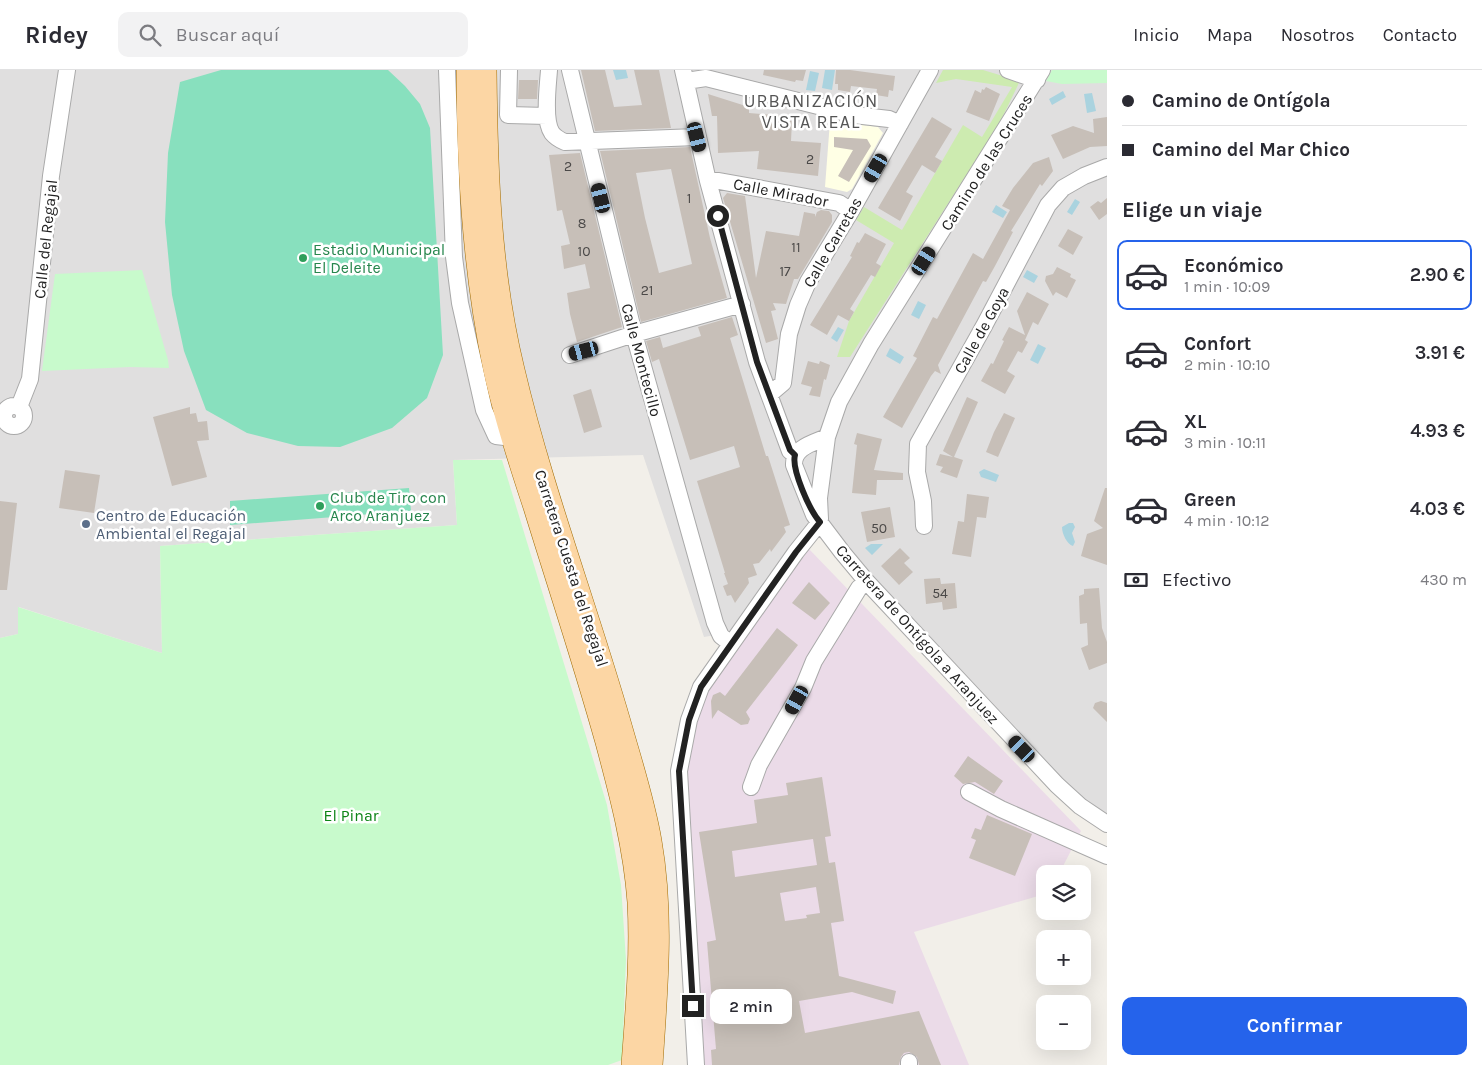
<!DOCTYPE html>
<html lang="es">
<meta charset="utf-8">
<style>
:root{--surface:#fff;--page:#f2f2f3;--text:#2b2b33;--muted:#7c7c81;--line:#e1e1e2;--accent:#2563eb}
body{margin:0;font-family:Karla,sans-serif;background:var(--page);color:var(--text);height:100vh;display:flex;flex-direction:column;font-size:19px;white-space:nowrap}
*{box-sizing:border-box;margin:0}
p{font-size:16px;color:var(--muted)}
.icon{flex:none;width:28px;height:28px;fill:none;stroke:currentColor;stroke-width:2;stroke-linecap:round;stroke-linejoin:round}
.map{position:relative;flex:1;overflow:hidden}
.side{display:flex;flex-direction:column;background:var(--surface);width:375px}
.side>*{flex:none}
.top-card{display:grid;align-content:center;height:110px;padding:0 15px;background:var(--surface)}
.controls{position:absolute;left:1036px;top:795px;display:grid;gap:10px}
.controls a{display:grid;place-items:center;width:55px;height:55px;border-radius:10px;background:var(--surface);box-shadow:0 5px 20px #0002;font-size:25px}
.end{position:absolute;width:22px;height:22px;margin:-11px;border:6px solid #222;background:#fff;box-shadow:0 0 0 2px #fff}
.from{border-radius:50%}
.bubble{position:absolute;height:35px;border-radius:10px;background:var(--surface);box-shadow:0 5px 20px #0002;font-size:16px;font-weight:600;line-height:35px;text-align:center}
.car{position:absolute;width:15px;height:30px;margin:-15px -8px;border-radius:6px;box-shadow:0 0 4px 1px #0007;background:linear-gradient(#222 24%,#8ab4d8 0 40%,#222 0 76%,#8ab4d8 0 86%,#222 0)}
.top-card b{display:flex;align-items:center;gap:18px;height:48px;font-size:19px}
.top-card b+b{border-top:1px solid var(--line)}
.top-card i{width:12px;height:12px;background:var(--text)}
ul{padding:0;list-style:none}
li{display:flex;align-items:center;gap:15px;height:70px;margin:0 10px 8px;padding:0 5px;border:2px solid transparent;border-radius:10px}
li div{flex:1}
li b{display:block;font-size:19px}
li em{font-style:normal;font-weight:600}
li.active{border-color:var(--accent)}
li>.icon{width:45px;height:45px;stroke-width:1.5}
h2{padding:0 15px;font-size:22px;line-height:60px}
.pay{display:flex;align-items:center;gap:12px;height:55px;padding:0 15px;font-size:19px}
.pay p{margin-inline-start:auto}
.action{display:flex;gap:10px;margin-top:auto;padding:10px 15px}
.action a{flex:1;height:58px;border-radius:10px;background:var(--accent);color:#fff;font-size:20px;font-weight:600;line-height:58px;text-align:center}
header{display:flex;align-items:center;gap:30px;box-sizing:border-box;height:70px;padding:0 25px;background:var(--surface);border-bottom:1px solid var(--line)}
header strong{font-size:24px}
nav{display:flex;gap:28px;margin-inline-start:auto;font-size:18px}
.search{width:350px;height:45px;background:var(--page);display:flex;align-items:center;gap:12px;box-sizing:border-box;padding:0 18px;border-radius:10px;color:var(--muted);font-size:19px}
main{display:flex;flex:1;min-height:0}
.map>svg:first-child{display:block}
.residential{fill:#e0dfdf}
.industrial{fill:#ebdbe8}
.education{fill:#ffffe5}
.grass{fill:#cdebb0}
.park{fill:#c8facc}
.pitch{fill:#88e0be}
.water{fill:#aad3df}
.building{fill:#c7bfb8;fill-rule:evenodd}
.lines{fill:none;stroke-linecap:round;stroke-linejoin:round}
.minor-casing{stroke:#a9a9a9;stroke-width:18}
.major-casing{stroke:#a06b00;stroke-width:22}
.minor{stroke:#fff;stroke-width:16}
.major{stroke:#fcd6a4;stroke-width:21}
.route{stroke:#222;stroke-width:6}
.leisure-dot{fill:#2e9e5b;stroke:#fff;stroke-width:2}
.service-dot{fill:#5c6f8a;stroke:#fff;stroke-width:2}
.labels{text-anchor:middle;stroke-width:5;stroke-linejoin:round;paint-order:stroke}
.number-label{font-size:14px;fill:#4b4948}
.street-label{font-size:16px;fill:#222;stroke:#fff}
.leisure-label{font-size:16px;fill:#27864d;stroke:#fff;text-anchor:start}
.service-label{font-size:16px;fill:#4e5e75;stroke:#fff;text-anchor:start}
.park-label{font-size:16px;fill:#0c8416;stroke:#fff}
.neighbourhood-label{font-size:18px;letter-spacing:1px;fill:#555;stroke:#fff}
</style>
<header>
<strong>Ridey</strong>
<div class="search"><svg class="icon" aria-label="search" viewBox="0 0 24 24"><circle cx="10" cy="10" r="6"/><path d="M15 15l6 6"/></svg>Buscar aquí</div>
<nav><a>Inicio</a><a>Mapa</a><a>Nosotros</a><a>Contacto</a></nav>
</header>
<main>
<div class="map">
<svg width="1107" height="995" viewBox="0 0 1107 995">
<rect width="100%" height="100%" fill="#f2efe9"/>
<path class="residential" d="M0 0H1107V761L810 455 733 562 704 567 643 385 453 390 457 455 160 476 162 583 19 537 18 564 0 568Z"/>
<path class="industrial" d="M809 479 1081 761 1059 804H1045V824L914 862 969 995H702L696 835 687 701 695 652 705 623Z"/>
<path class="education" d="M830 51 878 57 883 63 852 119 847 122 825 117Z"/>
<path class="grass" d="M943 0H983L1016 10 1019 12 1018 15 1001 50 986 74 850 287H837L849 251 894 173 856 150 864 137 902 160 963 55 982 67 1012 17 956 9 936 13Z"/>
<path class="park" d="M1052 0H1107V13L1062 14 1046 11Z
M142 200 168 290 169 298 130 297 42 301 55 204Z
M453 390H502L607 735 621 815 626 890 622 990 608 995H0V568L18 564V537L162 583 160 476 457 455Z"/>
<path class="pitch" d="M221 0H388L405 16 420 34 430 58 443 285 427 328 392 358 340 377 298 376 247 363 206 340 184 281 172 225 165 152 168 83 180 12Z
M409 418 411 441 230 455V431Z"/>
<path class="water" d="M613 0H626L628 8 616 10Z
M825 0H835L832 20 822 18Z
M810 1 819 3 815 21 806 20Z
M1063 21 1066 27 1052 35 1049 29Z
M1092 23 1096 41 1087 43 1084 24Z
M1075 129 1080 132 1072 145 1067 142Z
M996 135 1007 142 1003 148 992 142Z
M1027 200 1038 206 1034 213 1023 207Z
M918 231 926 235 919 249 911 245Z
M838 257 844 260 837 272 831 268Z
M1038 274 1046 278 1038 294 1030 290Z
M890 278 904 287 900 294 886 286Z
M984 399 999 405 996 412 981 407 979 402Z
M1069 453H1073L1075 457 1072 463 1075 472 1073 476C1067 474 1062 464 1062 457Z
M871 474H883L872 485 865 478Z"/>
<path class="building" d="M581 0H605L614 37 642 35 634 0H659L671 58 595 61Z
M764 0H806L803 11 796 10 795 12 763 5Z
M836 0H850L895 6 893 21 889 20 888 27 876 25 877 19 851 16 850 22 838 20V14H835Z
M519 10H538L537 29H518Z
M986 17 1000 24 989 51 966 42 975 20 981 23 982 19 984 20Z
M708 24 749 37V43L784 46V50L792 51 791 71 821 73 818 106 757 99 759 81 718 83 717 46H712Z
M932 47 952 59 935 87 942 91 935 103 922 95 906 122 913 126 900 151 878 138Z
M1107 47V76L1090 77 1063 89 1051 65 1073 56 1094 63 1093 49Z
M834 67 867 69 871 76 849 112 838 106 853 80 834 77Z
M690 77 710 168 727 228 641 252 600 81ZM671 99 692 194 659 203 645 148 636 103Z
M580 83 622 257 577 272 570 244 567 223 590 218 585 194 564 199 561 176 570 174 562 140 557 141 549 85Z
M1049 87 1053 101 1042 116 1040 114 1011 161 1013 162 995 196 986 212 983 211 938 295 941 304 935 301 931 306 902 358 883 347 917 288 913 286 933 247 937 249 973 183 983 189 1010 140 1002 136 1013 118 1033 93Z
M727 123 745 126 756 208 766 161 799 166 804 142 815 144V147L817 142 821 140 829 141 832 145V152L798 209H794L786 234 773 233 776 240 771 241 778 269 766 273 723 128Z
M1107 128V144L1099 150 1090 137 1098 131 1101 133Z
M1068 159 1083 167 1073 185 1058 176Z
M865 163 886 174 876 193 881 196 875 207 871 205 850 239 854 242 849 251 838 245 827 265 810 255 852 187 850 186 857 172 859 173Z
M1057 197 1071 204 1070 207 1076 210 1067 228 1056 222 1053 226 1045 211 1046 206 1053 204Z
M1027 222 1049 234 1038 255 1033 252 1025 270 1028 272 1022 283 1018 281 1007 301 1015 306 1005 324 981 311 991 293 993 294 1004 271 1002 270 1009 257 1025 265 1017 241Z
M732 247 738 265 730 268 766 386H768L790 455 784 457 786 462 771 482 770 479 759 493 753 494 757 505 748 508 749 513 735 533 731 525 727 526 723 516 728 514 724 503H725L697 411 740 397 734 376 690 390 659 289 652 292 646 271 660 267 663 278 701 266 698 257Z
M808 291 819 294 820 291 830 295 826 310 824 309 820 327 809 325 812 317 801 314Z
M591 319 602 357 584 363 573 325Z
M967 327 978 332 954 387 963 390 957 408 940 402 943 397 936 395 940 384 953 387 943 381Z
M190 337V344L196 343 198 352 207 351 209 370 197 371 207 407 172 416 153 347Z
M1004 343 1015 348 998 387 986 382 994 362Z
M857 363 882 369 874 400 903 403V410H877L876 425 852 423 857 375 854 374Z
M65 400 100 405 94 443 59 438Z
M1105 418H1107V495L1081 486 1087 464 1103 458 1094 451Z
M967 424 989 427 986 448 977 447 971 487 952 484 958 451 964 452Z
M0 431 17 433 7 520H0Z
M890 437 895 467 867 472 861 442Z
M900 478 910 488 904 493 913 502 899 515 881 496Z
M940 508 941 514 955 513 957 538 943 540 942 532 926 534 924 509Z
M809 512 830 533 815 550 792 533Z
M1099 518 1102 558 1107 572V593L1089 600 1081 578 1088 575 1087 553 1080 554 1079 526 1084 524V519Z
M777 558 798 575 746 642 750 649 748 654 741 655 718 640 712 649 711 631 713 625 720 622 725 626Z
M1101 631 1107 633V652L1093 638 1095 633Z
M968 686 1003 711 994 724 975 712 963 714 954 706Z
M822 707 831 766 825 767 829 793 835 792 844 851 831 853 839 906 896 921 893 934 852 922 799 931 805 963 919 941 941 995H919L917 987 909 982 904 983 901 987 899 995H712L711 980 716 979 707 872 716 870 699 762 757 753 754 730 788 725 786 713ZM813 769 817 795 735 807 732 781ZM816 817 820 843 806 845 807 848 785 851 780 823Z
M987 745 1032 764 1015 806 969 788 976 770 971 768 975 758 981 760Z"/>
<g class="lines">
<g class="minor-casing">
<path id="minor" d="M447 0 454 187 460 233 484 340 496 366 512 368
M509 0 508 45 547 46
M549 0C548 16 543 50 552 63 556 68 560 70 565 72L697 67
M570 0 634 264 715 553 721 566 730 573
M683 0 708 111 757 292 790 381 795 385
M1008 0 1037 10
M686 11 706 8 854 45 889 49 900 54
M708 111H719L839 133 851 141
M570 285 634 264 742 234
M770 324 783 313 789 264 798 235 808 212 851 141 930 0
M4 346a10 10 0 1 1 20 0a10 10 0 1 1-20 0Z
M19 337 30 309 51 106 67 0
M827 367C814 373 793 377 794 395L814 445 842 482 867 512 1057 715 1080 736 1107 754
M820 449 819 428 827 367 839 332 871 274 1042 0
M924 456 923 431 917 402 918 374 984 256 1048 135 1063 118 1084 106 1107 97
M751 717 759 695 803 618 814 591 859 518 867 512
M969 722 1001 739 1107 786
M909 992V995
M696 995 679 701 689 650 701 617 796 482 820 452"/>
</g>
<g class="major-casing">
<path id="major" d="M467 0C467 100 473 201 494 300 504 346 519 392 534 437 558 515 584 593 606 672 620 724 634 777 638 832 641 886 636 941 632 995
M486 0C487 100 490 202 514 300 542 419 586 534 620 652 631 691 644 730 651 771 664 845 657 920 652 995"/>
</g>
<use href="#minor" class="minor"/>
<use href="#major" class="major"/>
</g>
<g class="lines">
<path class="route" d="M693 936 679 701 689 650 701 617 796 482 820 452C810 441 791 399 795 385L790 380 757 292 718 146"/>
</g>
<g class="leisure-dot">
<circle cx="303" cy="188" r="5"/>
<circle cx="320" cy="436" r="5"/>
</g>
<circle class="service-dot" cx="86" cy="454" r="5"/>
<g class="labels">
<g class="number-label">
<text x="810" y="94">2</text>
<text x="568" y="101">2</text>
<text x="689" y="133">1</text>
<text x="582" y="158">8</text>
<text x="796" y="182">11</text>
<text x="584" y="186">10</text>
<text x="785" y="206">17</text>
<text x="647" y="225">21</text>
<text x="879" y="463">50</text>
<text x="940" y="528">54</text>
</g>
<g class="street-label">
<text transform="translate(986 92) rotate(-58)" y="6">Camino de las Cruces</text>
<text transform="translate(781 122) rotate(11)" y="6">Calle Mirador</text>
<text transform="translate(45 169) rotate(-84)" y="6">Calle del Regajal</text>
<text transform="translate(832 172) rotate(-60)" y="6">Calle Carretas</text>
<text transform="translate(981 260) rotate(-61)" y="6">Calle de Goya</text>
<text transform="translate(642 290) rotate(75)" y="6">Calle Montecillo</text>
<text transform="translate(572 498) rotate(72)" y="6">Carretera Cuesta del Regajal</text>
<text transform="translate(918 564) rotate(48)" y="6">Carretera de Ontígola a Aranjuez</text>
</g>
<g class="leisure-label">
<text x="313" y="185">Estadio Municipal<tspan x="313" dy="18">El Deleite</tspan></text>
<text x="330" y="433">Club de Tiro con<tspan x="330" dy="18">Arco Aranjuez</tspan></text>
</g>
<g class="service-label">
<text x="96" y="451">Centro de Educación<tspan x="96" dy="18">Ambiental el Regajal</tspan></text>
</g>
<g class="park-label">
<text x="351" y="751">El Pinar</text>
</g>
<g class="neighbourhood-label">
<text x="811" y="37">URBANIZACIÓN<tspan x="811" dy="21">VISTA REAL</tspan></text>
</g>
</g>
</svg>
<div class="controls">
<a><svg class="icon" aria-label="layers" viewBox="0 0 24 24"><path d="M12 4l9 5-9 5-9-5zM3 14l9 5 9-5"/></svg></a>
<a>+</a>
<a>−</a>
</div>
<i class="end from" style="left:718px;top:146px"></i>
<i class="end" style="left:693px;top:936px"></i>
<div class="bubble" style="left:710px;top:919px;width:82px">2 min</div>
<i class="car" style="left:697px;top:67px;rotate:166deg"></i>
<i class="car" style="left:876px;top:98px;rotate:210deg"></i>
<i class="car" style="left:601px;top:128px;rotate:346deg"></i>
<i class="car" style="left:924px;top:191px;rotate:32deg"></i>
<i class="car" style="left:584px;top:281px;rotate:255deg"></i>
<i class="car" style="left:797px;top:630px;rotate:209deg"></i>
<i class="car" style="left:1022px;top:679px;rotate:316deg"></i>
</div>
<section class="side">
<div class="top-card">
<b><i class="from"></i>Camino de Ontígola</b>
<b><i></i>Camino del Mar Chico</b>
</div>
<h2>Elige un viaje</h2>
<ul>
<li class="active"><svg class="icon" aria-label="car" viewBox="0 0 24 24"><path d="M5 17H2v-5l4-1 3-4h7l3 4 3 1v5h-3M9 17h6M6 11h13"/><circle cx="7" cy="17" r="2"/><circle cx="17" cy="17" r="2"/></svg><div><b>Económico</b><p>1 min · 10:09</p></div><em>2.90 €</em></li>
<li><svg class="icon" aria-label="car" viewBox="0 0 24 24"><path d="M5 17H2v-5l4-1 3-4h7l3 4 3 1v5h-3M9 17h6M6 11h13"/><circle cx="7" cy="17" r="2"/><circle cx="17" cy="17" r="2"/></svg><div><b>Confort</b><p>2 min · 10:10</p></div><em>3.91 €</em></li>
<li><svg class="icon" aria-label="car" viewBox="0 0 24 24"><path d="M5 17H2v-5l4-1 3-4h7l3 4 3 1v5h-3M9 17h6M6 11h13"/><circle cx="7" cy="17" r="2"/><circle cx="17" cy="17" r="2"/></svg><div><b>XL</b><p>3 min · 10:11</p></div><em>4.93 €</em></li>
<li><svg class="icon" aria-label="car" viewBox="0 0 24 24"><path d="M5 17H2v-5l4-1 3-4h7l3 4 3 1v5h-3M9 17h6M6 11h13"/><circle cx="7" cy="17" r="2"/><circle cx="17" cy="17" r="2"/></svg><div><b>Green</b><p>4 min · 10:12</p></div><em>4.03 €</em></li>
</ul>
<div class="pay"><svg class="icon" aria-label="cash" viewBox="0 0 24 24"><path d="M3 7h18v10H3z"/><circle cx="12" cy="12" r="2"/></svg>Efectivo<p>430 m</p></div>
<div class="action"><a>Confirmar</a></div>
</section>
</main>
